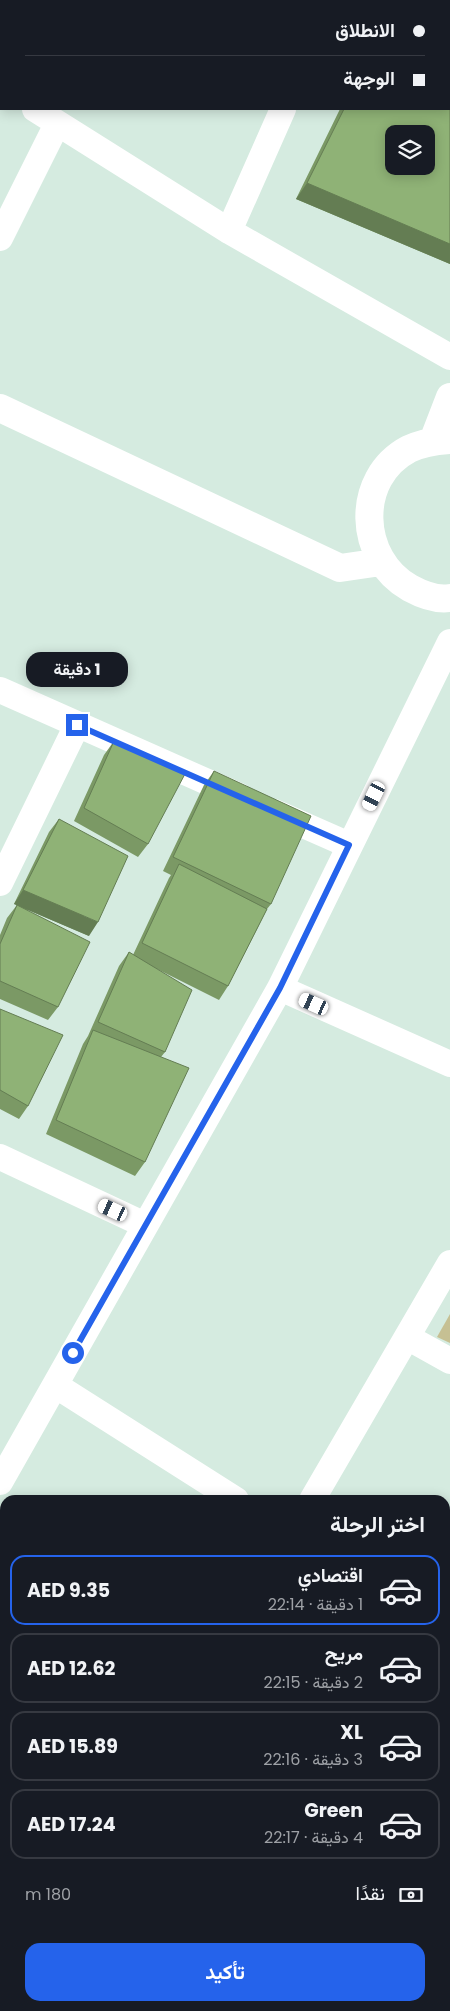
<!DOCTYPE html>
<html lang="ar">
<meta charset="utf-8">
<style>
:root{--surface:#171b24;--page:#242831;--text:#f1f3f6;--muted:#9ea1a6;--line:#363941;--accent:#2563eb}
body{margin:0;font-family:Poppins,Vazirmatn,sans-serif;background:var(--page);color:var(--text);direction:rtl;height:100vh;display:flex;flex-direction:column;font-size:19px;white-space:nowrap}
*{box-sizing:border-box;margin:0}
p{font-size:16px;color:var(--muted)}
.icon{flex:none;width:28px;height:28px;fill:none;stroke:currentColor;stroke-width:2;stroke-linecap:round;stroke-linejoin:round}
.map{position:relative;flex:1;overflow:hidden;direction:ltr}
.drawer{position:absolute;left:0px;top:1495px;width:450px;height:516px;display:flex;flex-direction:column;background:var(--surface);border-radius:15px 15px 0 0;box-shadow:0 2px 12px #0003;direction:rtl}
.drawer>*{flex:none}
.banner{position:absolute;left:0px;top:0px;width:450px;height:110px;box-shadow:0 2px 12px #0003;direction:rtl;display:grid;align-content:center;height:110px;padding:0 25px;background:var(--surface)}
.tools{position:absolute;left:385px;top:125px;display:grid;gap:10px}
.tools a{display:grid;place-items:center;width:50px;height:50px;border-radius:10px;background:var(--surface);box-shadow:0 2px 12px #0003;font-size:25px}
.end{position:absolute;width:22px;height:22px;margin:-11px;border:6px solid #2563eb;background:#fff;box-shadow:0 0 0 2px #fff}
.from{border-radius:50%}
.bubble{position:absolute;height:35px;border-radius:15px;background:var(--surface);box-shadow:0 2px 12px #0003;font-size:16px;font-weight:700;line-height:35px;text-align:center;direction:rtl}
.car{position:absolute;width:15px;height:30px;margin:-15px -8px;border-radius:6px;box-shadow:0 0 4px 1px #0007;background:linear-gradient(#fff 24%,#345 0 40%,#fff 0 76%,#345 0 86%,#fff 0)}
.banner b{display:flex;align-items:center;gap:18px;height:48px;font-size:19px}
.banner b+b{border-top:1px solid var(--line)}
.banner i{width:12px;height:12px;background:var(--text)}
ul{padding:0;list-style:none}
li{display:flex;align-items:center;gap:15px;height:70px;margin:0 10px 8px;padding:0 15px;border:2px solid var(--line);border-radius:15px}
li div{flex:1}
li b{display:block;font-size:19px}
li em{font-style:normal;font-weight:700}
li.on{border-color:var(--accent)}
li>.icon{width:45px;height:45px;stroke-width:1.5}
h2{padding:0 25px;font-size:22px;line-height:60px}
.pay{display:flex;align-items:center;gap:12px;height:55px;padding:0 25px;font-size:19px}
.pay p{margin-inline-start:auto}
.cta{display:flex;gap:10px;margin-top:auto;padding:10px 25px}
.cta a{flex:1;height:58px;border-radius:15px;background:var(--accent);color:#fff;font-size:20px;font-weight:700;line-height:58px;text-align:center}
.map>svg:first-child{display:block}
.green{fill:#c6c093}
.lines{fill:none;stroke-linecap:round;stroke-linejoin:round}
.minor{stroke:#fff;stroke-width:26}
.tertiary{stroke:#fff;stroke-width:28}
.wall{fill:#7b9965}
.shaded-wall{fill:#647d53}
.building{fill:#8fb276;stroke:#647d53;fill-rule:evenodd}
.route{stroke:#2563eb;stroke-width:6}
</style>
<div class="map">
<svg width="450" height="2011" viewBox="0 0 450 2011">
<rect width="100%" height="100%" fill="#d5ebe0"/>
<path class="green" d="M450 1314V1343L437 1337Z"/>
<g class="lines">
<path class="minor" d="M273 0 276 1
M75 1 76 0
M331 1V0
M0 85 1 86
M35 109 229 231 450 357
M229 231 283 109
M0 238 57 124
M0 690 239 796
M274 812 349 845
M0 883 77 725
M280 988 450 1064
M0 1157 145 1225
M407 1337 450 1361
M55 1385 236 1500
M0 1482 280 988 450 642
M312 1500 450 1263
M445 1636 450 1639
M445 1945 450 1939
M0 1984 5 1978
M343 2006 347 2011
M395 2011 399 2006"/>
<path class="tertiary" d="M0 408 340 568 381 562
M450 440C436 441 422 443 409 449 354 478 358 559 410 588 421 594 437 600 450 598
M433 441 450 397"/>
</g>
<path class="wall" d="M388 0H450V55H449V1H388Z
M450 66V264L296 199 340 109H449Z
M114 741 148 844 138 857 74 821 104 755Z
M214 771 271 904 267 909 228 986 219 1000 153 967 165 1052 161 1057 145 1162 135 1176 46 1134 83 1044 88 1036 119 966 129 952 133 955 169 878 171 875 163 871 204 785Z
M59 819 89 936 28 910 58 1007 48 1020 0 999V935L7 918 17 905 14 904 49 832Z
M0 1009 28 1106 19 1119 0 1109Z"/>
<path class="shaded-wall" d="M307 183 450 244V264L296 199Z
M23 890 98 922 89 936 14 904Z"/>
<path class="building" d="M392 0H450V35L449 34V1H391Z
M449 66H450V244L307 183 344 109H449ZM394 134H426V166H394Z
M114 741 186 772 148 844 84 808Z
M214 771 311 816 271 904 173 857Z
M59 819 128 856 98 922 23 890Z
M179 864 267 909 228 986 142 943Z
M17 905 90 942 58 1007 0 981V944Z
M129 952 192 990 165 1052 98 1022Z
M0 1009 63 1035 28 1106 0 1090Z
M93 1030 189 1068 145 1162 56 1120Z"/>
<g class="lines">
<path class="route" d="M73 1353 280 988 349 845 77 725"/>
</g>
</svg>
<div class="tools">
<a><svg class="icon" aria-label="layers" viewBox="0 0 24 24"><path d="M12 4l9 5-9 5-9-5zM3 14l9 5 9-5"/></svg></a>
</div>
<i class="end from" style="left:73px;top:1353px"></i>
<i class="end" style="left:77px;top:725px"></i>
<div class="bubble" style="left:26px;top:652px;width:102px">1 دقيقة</div>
<i class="car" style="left:374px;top:796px;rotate:206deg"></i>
<i class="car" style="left:314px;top:1004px;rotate:294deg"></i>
<i class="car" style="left:113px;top:1210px;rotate:295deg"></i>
<div class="banner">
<b><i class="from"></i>الانطلاق</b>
<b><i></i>الوجهة</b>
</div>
<section class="drawer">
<h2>اختر الرحلة</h2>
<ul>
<li class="on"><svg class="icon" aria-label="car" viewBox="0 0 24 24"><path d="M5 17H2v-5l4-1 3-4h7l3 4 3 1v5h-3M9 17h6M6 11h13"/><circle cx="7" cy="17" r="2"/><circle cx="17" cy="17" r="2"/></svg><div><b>اقتصادي</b><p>1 دقيقة · 22:14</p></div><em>AED 9.35</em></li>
<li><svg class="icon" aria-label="car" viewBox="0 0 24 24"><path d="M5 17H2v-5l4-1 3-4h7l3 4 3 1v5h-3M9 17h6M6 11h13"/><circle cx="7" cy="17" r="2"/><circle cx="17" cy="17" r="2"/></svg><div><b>مريح</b><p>2 دقيقة · 22:15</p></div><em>AED 12.62</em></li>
<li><svg class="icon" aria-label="car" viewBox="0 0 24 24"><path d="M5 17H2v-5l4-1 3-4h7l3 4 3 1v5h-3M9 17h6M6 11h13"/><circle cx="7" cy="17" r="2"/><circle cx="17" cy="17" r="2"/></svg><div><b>XL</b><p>3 دقيقة · 22:16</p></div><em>AED 15.89</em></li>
<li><svg class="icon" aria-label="car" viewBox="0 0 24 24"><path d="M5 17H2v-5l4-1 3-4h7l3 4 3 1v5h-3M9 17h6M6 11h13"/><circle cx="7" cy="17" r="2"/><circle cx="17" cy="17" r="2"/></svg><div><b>Green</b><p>4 دقيقة · 22:17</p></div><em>AED 17.24</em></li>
</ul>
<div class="pay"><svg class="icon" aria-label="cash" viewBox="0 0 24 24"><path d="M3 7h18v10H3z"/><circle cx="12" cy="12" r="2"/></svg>نقدًا<p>180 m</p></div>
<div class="cta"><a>تأكيد</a></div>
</section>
</div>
